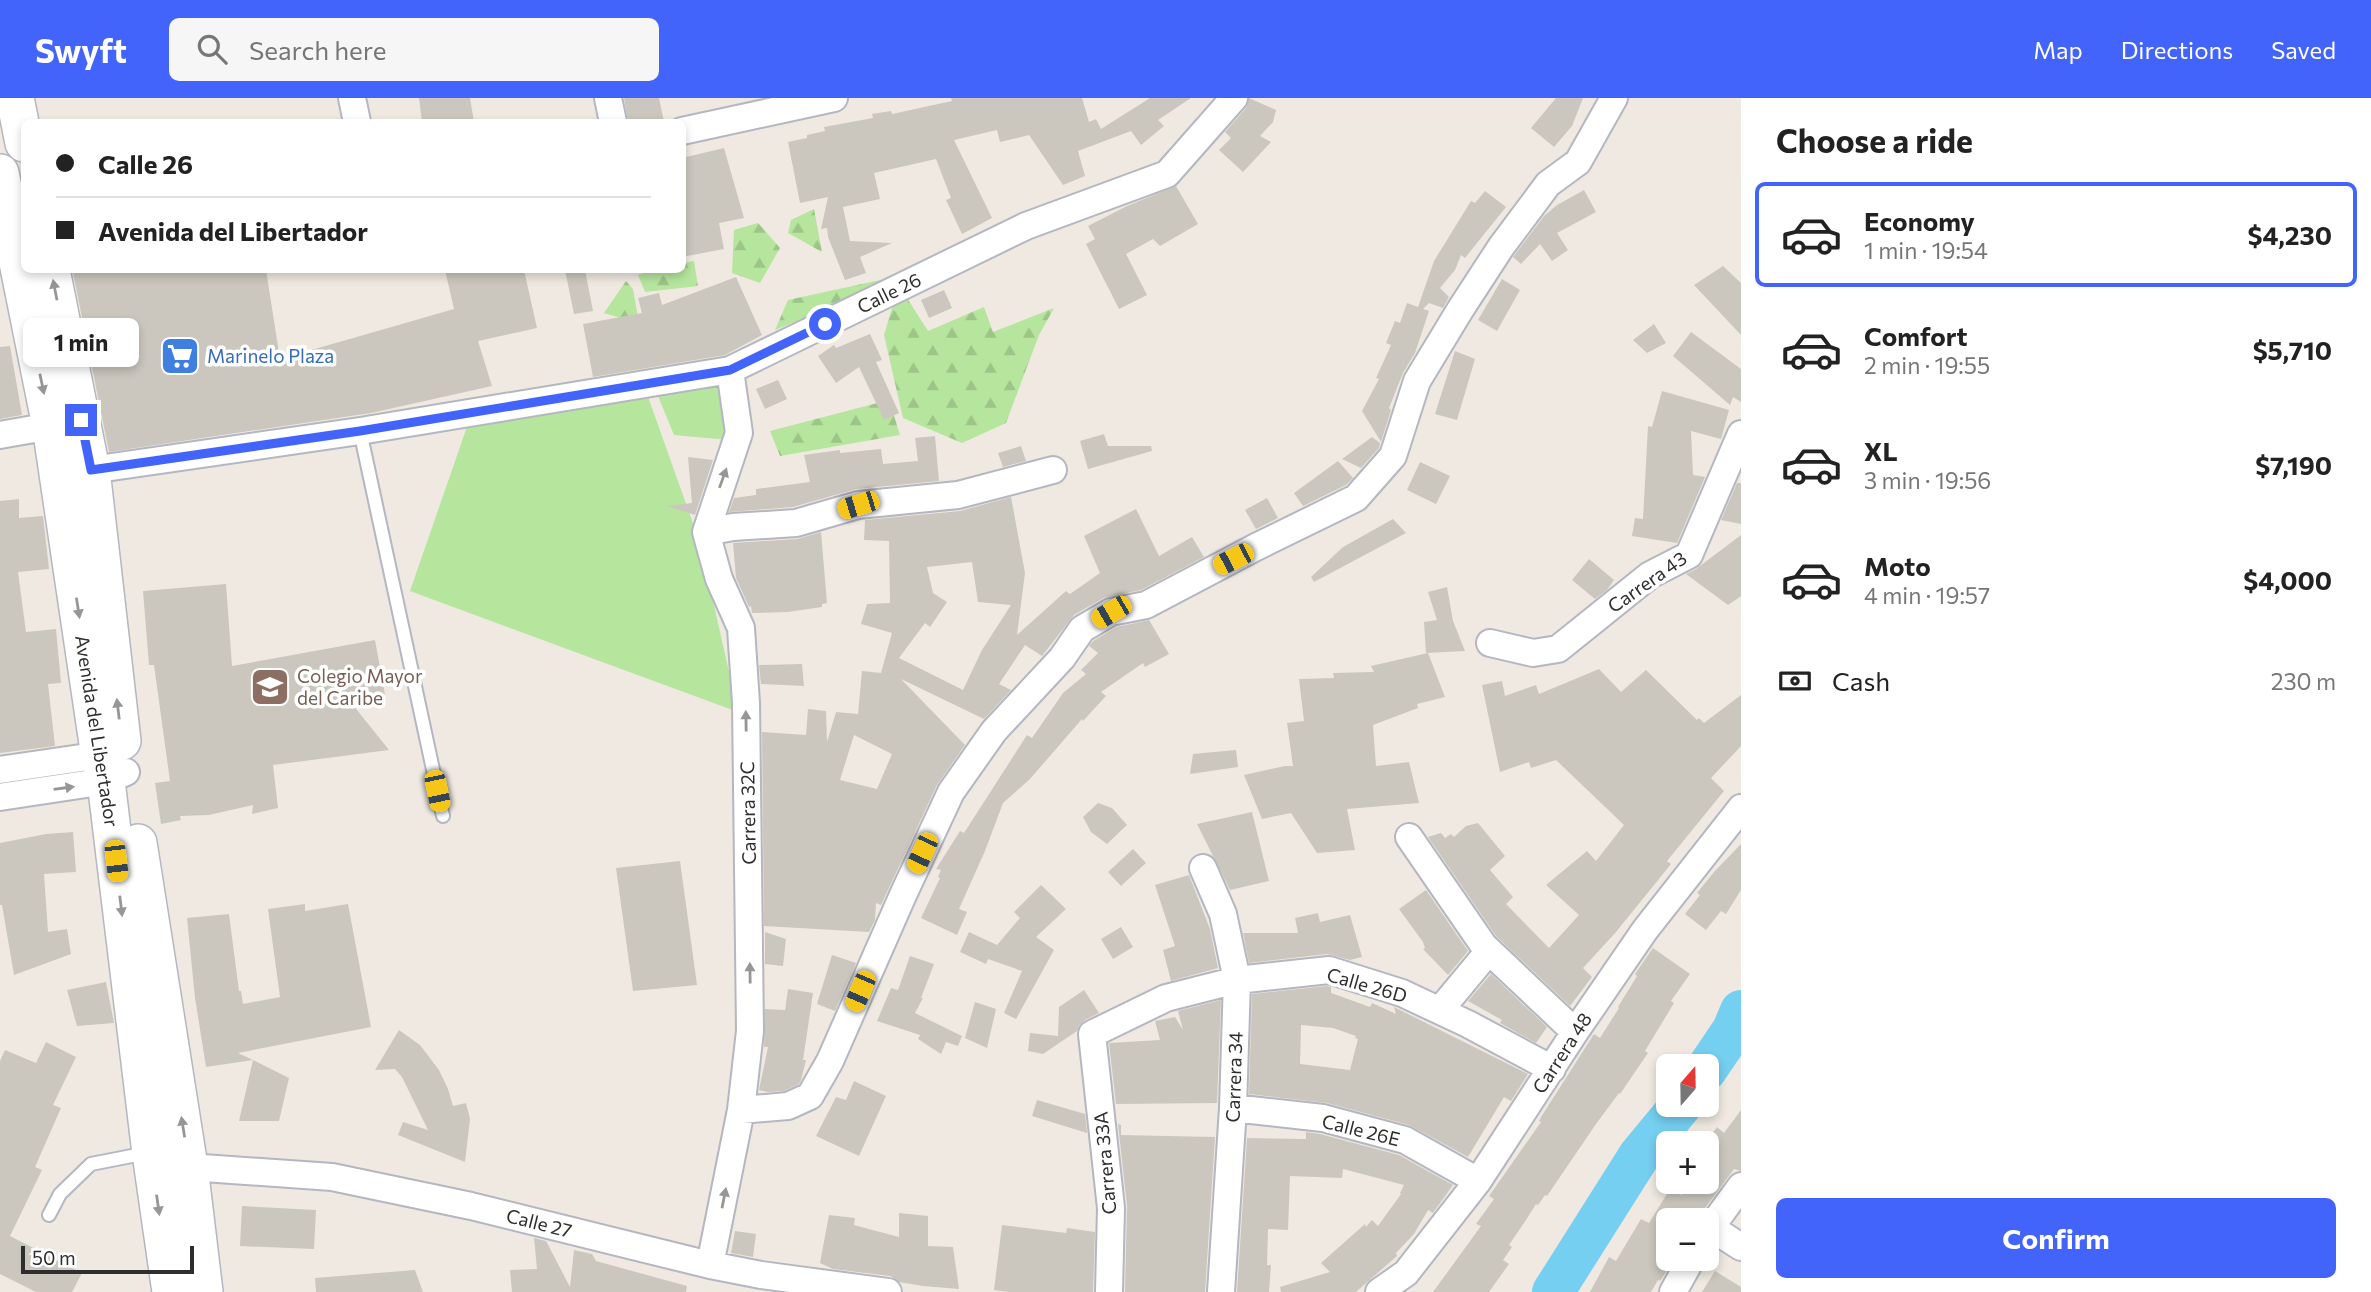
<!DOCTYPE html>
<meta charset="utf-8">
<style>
:root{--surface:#fff;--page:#f6f6f6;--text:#222;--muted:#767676;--line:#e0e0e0;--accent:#4264fb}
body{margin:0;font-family:Commissioner,sans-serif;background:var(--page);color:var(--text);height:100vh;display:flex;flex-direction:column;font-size:26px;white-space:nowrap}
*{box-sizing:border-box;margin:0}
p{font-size:23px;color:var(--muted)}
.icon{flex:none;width:38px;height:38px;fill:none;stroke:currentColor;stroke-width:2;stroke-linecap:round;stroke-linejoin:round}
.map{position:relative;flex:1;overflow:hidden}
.side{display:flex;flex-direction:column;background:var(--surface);width:630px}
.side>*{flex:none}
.banner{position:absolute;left:21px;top:21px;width:665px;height:154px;border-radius:10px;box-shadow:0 4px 10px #0003;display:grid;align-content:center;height:154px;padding:0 35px;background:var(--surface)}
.needle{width:46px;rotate:20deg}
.controls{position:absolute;left:1656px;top:956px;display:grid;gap:14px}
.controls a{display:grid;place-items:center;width:63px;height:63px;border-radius:10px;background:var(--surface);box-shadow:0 4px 10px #0003;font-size:35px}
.scale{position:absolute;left:21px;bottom:18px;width:173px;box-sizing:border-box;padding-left:7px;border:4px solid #2e2e2e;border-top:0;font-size:19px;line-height:24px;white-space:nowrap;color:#2e2e2e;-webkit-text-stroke:5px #fff;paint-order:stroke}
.end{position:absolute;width:32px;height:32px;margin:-16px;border:9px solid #4264fb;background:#fff;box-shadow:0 0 0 4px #fff}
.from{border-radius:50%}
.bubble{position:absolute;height:49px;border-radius:10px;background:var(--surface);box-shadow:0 4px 10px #0003;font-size:23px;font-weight:700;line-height:49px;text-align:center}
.car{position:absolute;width:21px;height:42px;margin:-21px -10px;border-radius:9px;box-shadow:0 0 5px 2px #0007;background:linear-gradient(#f5c518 24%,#345 0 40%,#f5c518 0 76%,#345 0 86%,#f5c518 0)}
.banner b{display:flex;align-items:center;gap:24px;height:66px;font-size:26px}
.banner b+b{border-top:2px solid var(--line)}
.banner i{width:18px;height:18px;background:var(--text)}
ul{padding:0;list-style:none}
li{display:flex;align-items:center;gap:21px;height:105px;margin:0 14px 10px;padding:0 21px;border:4px solid transparent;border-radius:10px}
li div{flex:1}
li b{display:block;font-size:26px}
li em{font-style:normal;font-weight:700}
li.selected{border-color:var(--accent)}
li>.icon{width:63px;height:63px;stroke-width:1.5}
h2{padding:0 35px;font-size:32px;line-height:84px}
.pay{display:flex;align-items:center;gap:18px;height:77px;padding:0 35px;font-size:26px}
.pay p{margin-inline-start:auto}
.button{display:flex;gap:14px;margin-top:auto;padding:14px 35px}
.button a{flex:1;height:80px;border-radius:10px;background:var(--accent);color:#fff;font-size:28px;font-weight:700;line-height:80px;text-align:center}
header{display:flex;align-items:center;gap:42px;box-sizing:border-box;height:98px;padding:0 35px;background:var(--accent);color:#fff}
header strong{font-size:33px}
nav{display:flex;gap:38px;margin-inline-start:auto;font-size:24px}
.search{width:490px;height:63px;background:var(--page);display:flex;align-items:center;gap:18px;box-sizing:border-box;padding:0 24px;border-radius:10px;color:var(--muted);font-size:26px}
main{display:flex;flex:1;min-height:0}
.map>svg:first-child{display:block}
.grass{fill:#b6e59e}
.forest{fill:url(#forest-firs)}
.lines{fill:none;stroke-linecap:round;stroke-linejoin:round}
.river{stroke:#75cff0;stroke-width:42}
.building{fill:#cbc7bf;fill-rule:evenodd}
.lane-casing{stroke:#b4b7c1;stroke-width:16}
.street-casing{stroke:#b4b7c1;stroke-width:30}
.secondary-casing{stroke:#b4b7c1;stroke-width:40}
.lane{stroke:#fff;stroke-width:12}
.street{stroke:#fff;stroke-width:26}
.secondary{stroke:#fff;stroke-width:37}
.oneway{fill:#969696}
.route{stroke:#4264fb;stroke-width:9}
.labels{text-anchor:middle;stroke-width:7;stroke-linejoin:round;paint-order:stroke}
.street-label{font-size:19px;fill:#2e2e2e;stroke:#fff}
.shop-label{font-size:19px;fill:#366cbe;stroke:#fff;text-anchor:start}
.education-label{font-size:19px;fill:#785e54;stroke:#fff;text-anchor:start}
</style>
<header>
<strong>Swyft</strong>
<div class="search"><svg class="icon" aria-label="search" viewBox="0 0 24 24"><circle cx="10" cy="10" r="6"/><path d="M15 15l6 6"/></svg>Search here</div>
<nav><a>Map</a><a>Directions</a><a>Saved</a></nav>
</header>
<main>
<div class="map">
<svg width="1741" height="1194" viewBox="0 0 1741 1194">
<defs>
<pattern id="forest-firs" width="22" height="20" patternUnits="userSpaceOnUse" patternTransform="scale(1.75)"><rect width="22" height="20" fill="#b6e59e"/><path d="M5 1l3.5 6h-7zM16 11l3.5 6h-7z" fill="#9dc588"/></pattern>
</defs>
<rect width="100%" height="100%" fill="#efe9e1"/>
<path class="grass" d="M723 282 729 342 674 337 658 298Z
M647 296 700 445 738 614 410 493 469 323Z"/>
<path class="forest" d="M814 111 822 154 788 135 791 122Z
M758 125 780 150 760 185 732 175 734 132Z
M694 163 698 188 645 194 638 177 652 172H682L683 165Z
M908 176 775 232 788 202Z
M626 183 633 191 639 225 604 215Z
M907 200 928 233 984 209 993 234 1054 210 1039 237 1006 325 962 345 903 320 884 237 892 210Z
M889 302 900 337 780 358 770 333Z"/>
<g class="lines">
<path class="river" d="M1706 972 1733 932 1741 913
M1553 1194 1639 1058 1682 1006"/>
</g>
<path class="building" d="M419 0H470L474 24H422Z
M624 0H659L664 24H628Z
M951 0H1082L1089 24 1096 21 1101 31 1150 0H1191L1158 22 1164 28 1141 47 1131 33 1078 53 1085 78 1063 87 1029 37 1000 44 997 32 954 42 992 120 962 136 946 102 951 100 936 61 874 75 880 101 843 109 850 143 892 145 860 159 866 175 845 182 828 139 827 130 821 131 828 99 800 105 788 44 807 40V37L825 33 824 29 873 20 872 16 891 13 892 16 952 3Z
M1249 0 1276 12 1273 24 1260 38 1271 44 1243 74 1219 52 1231 40 1225 34 1246 10Z
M1556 0H1583L1572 28 1554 49 1531 30Z
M724 50 744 120 719 125 724 151 682 159V60Z
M1176 88 1198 126 1160 148 1153 141 1126 156 1147 197 1119 211 1086 146 1095 141 1088 128 1127 108Z
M1584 92 1596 114 1557 135 1568 152 1552 163 1540 146 1521 166 1513 159 1544 118 1557 107Z
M1485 93 1506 109 1465 160 1461 157 1455 172 1440 190 1449 199 1443 210 1429 205 1423 211 1429 213 1415 255 1403 275 1389 310 1391 312 1381 344 1362 313 1379 281 1376 280 1391 247 1386 245 1395 223 1400 225 1407 205 1418 209 1434 163 1471 103 1475 105Z
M1723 168 1741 185V237L1694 187Z
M97 172H266L280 261 454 211 445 172H524L537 230 478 243 492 288 371 315 109 354 73 175Z
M565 172H585L593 213 574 216Z
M736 179 762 237 725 257 593 279 583 226 642 215 638 200 659 195 662 207Z
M1502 181 1520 192 1497 233 1478 222Z
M944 192 952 210 929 220 921 202Z
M1654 226 1666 245 1647 255 1633 242Z
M1691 234 1741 271V304L1733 299 1730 307 1673 258Z
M870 236 882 262 876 264 899 315 884 322 859 269 836 285 818 258 834 247 836 250Z
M10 248 22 317 0 321V249Z
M1455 253 1475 261 1457 322 1435 316Z
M778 282 787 301 765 311 756 291Z
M1662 293 1729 312 1721 341 1691 333 1693 377 1705 379 1677 445 1632 438 1635 420 1643 421 1648 328 1652 329Z
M1104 336 1108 348H1151L1152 353 1088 371 1080 343Z
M935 338 939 383 856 391 793 409 729 414 734 400 756 397V391L810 384 804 357 840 352V355L881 351 883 366 918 363 915 340Z
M1372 339 1380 345 1379 350 1361 370 1342 361Z
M1021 348 1026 363 1003 369 998 355Z
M688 359 713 362 695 417 667 408 692 405Z
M1338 363 1353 380 1346 387 1303 408 1294 395Z
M1420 364 1450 378 1436 406 1407 392Z
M1737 385H1741V426L1721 422Z
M1011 399 1025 475 1017 537 1066 493 1070 496 1100 475 1084 438 1136 411 1159 458 1192 439 1204 459 1141 492 1103 500 1074 517 1042 558 1025 547 999 586 1011 592 984 621 901 581 965 647 937 687 881 807 876 805 875 822 869 834 764 828 762 634 806 637 808 611 826 613 827 644 836 614 858 616 862 573 881 575 892 535 861 526 867 506 890 505 889 443 864 442 865 422 960 413ZM972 464 978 504 1011 507 982 552 963 592 899 560 925 525 930 529 947 504 933 495 927 469ZM854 637 892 656 877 691 840 682Z
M1267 400 1278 420 1256 431 1245 412Z
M19 401V420L43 418 49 471 18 474 26 534 56 531 61 585 48 586 55 648 0 655V403Z
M1393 421 1406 435 1314 484 1311 479 1343 449Z
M821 434 827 505 822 506V509L788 514 752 515 751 508 749 509 736 480 733 445 797 441Z
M1741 437V498L1728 507 1686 476 1696 471Z
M1589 461 1614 482 1607 492 1595 501 1572 482Z
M226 486 232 568 375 542 385 597 349 602 389 652 273 667 278 710 252 716 253 707 209 717 180 718 181 722 161 726 155 685 170 683 154 567H149L143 493Z
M1447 489 1453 523 1465 553 1426 555 1424 524 1437 522 1428 494Z
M1149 522 1169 556 1145 569 1143 565 1101 594 1106 598 1083 623 1082 621 1030 681 1003 705 985 753 959 811 967 814 957 837 921 820 940 780 938 779 941 772 936 771 960 733 964 735 1027 637 1032 640 1063 595 1086 576 1081 572 1098 555 1089 548 1093 543 1117 529Z
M1428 555 1445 599 1417 606 1418 610 1373 627 1376 668 1409 664 1419 705 1347 711 1355 752 1317 755 1291 715 1262 721 1244 677 1285 668H1293L1287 625 1304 623 1299 581 1334 580 1333 575 1374 574 1371 568Z
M802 566 804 588 761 586 759 567Z
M1599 571 1621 594 1646 572 1697 622 1699 620 1704 625 1741 597V648L1711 680 1724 693 1667 763 1671 766 1616 834 1583 870 1592 879 1570 908 1496 838 1428 739 1441 735 1445 740 1451 736 1454 739 1466 728 1478 725 1505 758 1490 772 1513 799 1506 806 1549 850 1579 817 1546 787 1587 753 1596 763 1624 727 1556 662 1531 670 1529 664 1500 674 1482 587 1502 583 1505 598 1536 587 1539 596Z
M1236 652 1238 669 1190 676 1193 656Z
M1098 705 1112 710 1127 727 1107 746 1091 734 1083 719Z
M1252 714 1269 783 1230 792 1197 726Z
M73 734 76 774 44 776 48 834 67 831 71 856 14 877 2 807H0V745L46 736Z
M1741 746V792L1726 816 1721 813 1706 832 1685 816 1700 797 1697 795 1714 774Z
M1133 751 1146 765 1121 788 1108 774Z
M680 763 697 887 633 893 616 770Z
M1189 777 1210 831 1218 870 1171 883 1163 852 1175 848 1155 787Z
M1041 787 1066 811 1036 839 1054 852 1016 921 1004 915 1022 873 988 861 986 866 960 854 969 834 997 847 1020 820 1014 814Z
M1426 792 1468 853 1448 877 1423 851 1425 850 1423 844 1399 811Z
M305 806V813L348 806 371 929 238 955 253 962 206 969 195 900 187 820 229 816 239 893H241L243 906 280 899 268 811Z
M1318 815 1320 824 1350 817 1362 859 1350 862 1327 856 1249 865 1243 835H1298L1295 820Z
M1121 829 1133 849 1113 861 1101 841Z
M765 834 786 841 783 868 765 866Z
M1653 850 1690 876 1671 903 1674 905 1645 953 1648 955 1620 996 1619 995 1596 1026 1547 1098 1545 1097 1538 1107 1536 1106 1526 1122 1509 1147 1512 1149 1503 1162 1509 1166 1489 1194H1433L1481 1128 1476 1126 1494 1101 1489 1098 1541 1024 1539 1023 1541 1019 1594 936 1600 940 1619 910 1618 909 1637 878 1635 876Z
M832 857 856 865 835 913 817 906Z
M910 858 934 866 921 900H923L915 915 962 938 958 948 946 944 941 956 918 941 920 937 877 923 891 890 898 892Z
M1491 876 1547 929 1536 945 1500 925 1502 922 1468 903Z
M106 884 114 925 77 928 67 892Z
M1327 888 1331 889V895L1370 909 1372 905 1396 916 1394 909 1528 976 1511 1003 1504 999 1468 1059 1409 1027 1327 1005 1249 996 1252 896ZM1301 927 1333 930 1356 938 1355 940 1358 941 1350 972 1300 966Z
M788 891 813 895 803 962H806L801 982 799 986 784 993 768 994 759 992 768 949H764L765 911 785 912Z
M1084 892 1099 915 1085 922 1079 928 1077 933 1043 956 1028 953 1030 935 1058 938 1059 909Z
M1221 902 1217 1005 1116 1006 1109 945 1160 942 1155 923 1175 919 1183 932 1178 913Z
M975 904 996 911 987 950 965 940Z
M399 932 420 947 439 972 448 991 453 1008 466 1005 470 1021 465 1064 398 1037 403 1024 428 1032 402 979 395 971 375 972Z
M46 944 76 959 53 1007 61 1010 35 1069 42 1072 10 1138 82 1175 72 1194H36L0 1176V963L5 952 36 965Z
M253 962 289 980 279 1023H239Z
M854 983 886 998 859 1058 816 1038 836 999 846 1002Z
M1037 1002 1085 1016 1087 1035 1032 1018Z
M1741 1012V1073L1734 1071 1696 1122H1668V1171L1660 1183 1658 1182 1651 1194H1590L1609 1159 1616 1163 1641 1121 1649 1125 1670 1091 1681 1097 1690 1083H1706V1044L1717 1029 1724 1035Z
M1118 1026 1121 1027V1037L1215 1039 1205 1194H1125L1127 1108Z
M1306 1034 1320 1036 1399 1057 1453 1087 1433 1115 1428 1112 1414 1136 1396 1155 1397 1158 1356 1194H1281L1280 1189 1330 1174 1321 1165 1365 1126 1366 1129 1372 1122 1378 1128 1401 1096 1400 1095 1404 1087 1343 1071 1342 1080 1290 1078 1288 1132 1268 1131 1267 1167H1271L1269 1194H1237L1247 1040 1306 1041Z
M242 1108 316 1112 314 1151 240 1148Z
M899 1115 928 1118V1148L953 1149 959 1191 923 1188 899 1184 890 1178 833 1171 820 1165 829 1117 855 1120 854 1127 899 1139Z
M1002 1127 1066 1135 1067 1130 1095 1134 1093 1194H1009L994 1192Z
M735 1133 756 1136 753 1159 731 1155Z
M534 1140 546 1143 570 1189 574 1152 592 1156 596 1163 687 1188 686 1194H512L510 1172 537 1171Z
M415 1172 423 1194H316L315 1180Z
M1715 1173 1741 1189V1194H1702Z"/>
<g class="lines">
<g class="lane-casing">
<path id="lane" d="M360 333 443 718
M49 1117 60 1096 91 1066 147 1055"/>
</g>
<g class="street-casing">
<path id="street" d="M352 0 357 24
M608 0 613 24
M682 33 834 0
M0 337 51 328
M91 372 360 333 730 272 1026 128 1167 76 1234 0
M706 434 733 429 796 425 858 407 958 397 1053 372
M1490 545 1533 555 1558 551 1650 477 1689 457 1741 336
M0 672 115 655
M0 699 106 683 126 674
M1409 739 1484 848 1575 934
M1203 770 1223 816 1237 882 1233 1010 1221 1194
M1440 912 1489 853
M1233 1010 1323 1020 1405 1042 1478 1083
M741 1012 788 1008 810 998 830 963 903 797 951 694 994 633 1062 560 1082 531 1111 514 1146 507 1256 449 1356 400 1393 358 1417 283 1460 212 1501 149 1548 86 1578 64 1614 0
M189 1069 332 1079 471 1108 710 1167 761 1177 888 1194
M1710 1129 1741 1149
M1706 1136 1741 1088
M710 1167 741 1012 750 933 746 605 741 530 719 481 706 434 739 335 730 272
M1109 1194 1111 1110 1092 936 1166 900 1237 882 1329 872 1402 895 1468 926 1552 971
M1379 1194 1406 1175 1478 1083 1575 934 1645 832 1741 710
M1673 1194 1692 1160"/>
</g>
<g class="secondary-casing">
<path id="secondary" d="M15 0 24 45
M0 75 51 328 100 659 106 683 151 1055 171 1194
M51 172 91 372 122 643
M138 745 189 1069 204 1194"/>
</g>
<use href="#lane" class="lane"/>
<use href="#street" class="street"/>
<use href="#secondary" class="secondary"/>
</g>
<defs><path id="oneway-solid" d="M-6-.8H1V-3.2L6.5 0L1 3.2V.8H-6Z" transform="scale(1.75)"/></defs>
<g class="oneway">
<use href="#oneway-solid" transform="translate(55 192) rotate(-101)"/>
<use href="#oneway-solid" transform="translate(42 286) rotate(78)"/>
<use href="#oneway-solid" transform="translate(723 380) rotate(-70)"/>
<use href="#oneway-solid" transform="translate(78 510) rotate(81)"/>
<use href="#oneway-solid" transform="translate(118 611) rotate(-97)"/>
<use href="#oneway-solid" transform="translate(746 623) rotate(-91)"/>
<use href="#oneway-solid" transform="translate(64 690) rotate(-8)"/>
<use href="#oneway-solid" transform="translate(121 808) rotate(83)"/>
<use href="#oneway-solid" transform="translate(750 875) rotate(-91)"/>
<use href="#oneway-solid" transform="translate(183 1029) rotate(-99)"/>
<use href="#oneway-solid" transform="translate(724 1100) rotate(-79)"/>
<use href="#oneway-solid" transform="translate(158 1107) rotate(82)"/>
</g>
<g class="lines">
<path class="route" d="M81 322 91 372 360 333 730 272 825 226"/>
</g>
<defs>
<g id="supermarket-square" transform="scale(2.0125)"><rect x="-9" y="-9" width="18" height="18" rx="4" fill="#3f7fe0" stroke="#fff"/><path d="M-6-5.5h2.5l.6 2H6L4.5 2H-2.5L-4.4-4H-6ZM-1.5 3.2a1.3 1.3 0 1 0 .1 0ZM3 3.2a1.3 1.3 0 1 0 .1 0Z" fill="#fff"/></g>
<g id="school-square" transform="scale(2.0125)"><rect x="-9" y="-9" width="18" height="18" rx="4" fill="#8d6e63" stroke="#fff"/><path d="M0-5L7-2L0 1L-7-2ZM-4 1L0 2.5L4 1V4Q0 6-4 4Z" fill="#fff"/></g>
</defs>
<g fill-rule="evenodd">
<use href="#supermarket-square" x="180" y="258"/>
<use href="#school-square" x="270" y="589"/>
</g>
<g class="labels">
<g class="street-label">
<text transform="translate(889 195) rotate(-26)" y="7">Calle 26</text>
<text transform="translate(1647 484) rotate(-35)" y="7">Carrera 43</text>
<text transform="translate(97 633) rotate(81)" y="7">Avenida del Libertador</text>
<text transform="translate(748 715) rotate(-91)" y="7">Carrera 32C</text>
<text transform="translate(1367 887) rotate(16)" y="7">Calle 26D</text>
<text transform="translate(1562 955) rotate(-57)" y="7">Carrera 48</text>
<text transform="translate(1234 979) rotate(-88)" y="7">Carrera 34</text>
<text transform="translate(1361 1032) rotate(14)" y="7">Calle 26E</text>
<text transform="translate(1105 1065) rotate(-95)" y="7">Carrera 33A</text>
<text transform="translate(539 1125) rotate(14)" y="7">Calle 27</text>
</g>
<g class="shop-label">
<text x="207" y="265">Marinelo Plaza</text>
</g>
<g class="education-label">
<text x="297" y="585">Colegio Mayor<tspan x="297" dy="22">del Caribe</tspan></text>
</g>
</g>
</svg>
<div class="controls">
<a><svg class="needle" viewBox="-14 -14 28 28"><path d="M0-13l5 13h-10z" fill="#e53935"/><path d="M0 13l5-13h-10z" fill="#767676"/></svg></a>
<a>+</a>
<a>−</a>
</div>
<div class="scale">50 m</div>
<i class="end from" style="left:825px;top:226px"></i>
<i class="end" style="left:81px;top:322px"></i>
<div class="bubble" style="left:23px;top:220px;width:116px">1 min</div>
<i class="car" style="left:858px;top:407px;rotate:253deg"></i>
<i class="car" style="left:1233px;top:461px;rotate:243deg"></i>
<i class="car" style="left:1111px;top:514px;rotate:240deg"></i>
<i class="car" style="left:437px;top:693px;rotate:168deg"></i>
<i class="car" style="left:922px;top:755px;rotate:205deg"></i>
<i class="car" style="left:116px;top:763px;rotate:173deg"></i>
<i class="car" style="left:860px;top:893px;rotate:203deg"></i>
<div class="banner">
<b><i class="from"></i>Calle 26</b>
<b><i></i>Avenida del Libertador</b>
</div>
</div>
<section class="side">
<h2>Choose a ride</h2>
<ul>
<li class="selected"><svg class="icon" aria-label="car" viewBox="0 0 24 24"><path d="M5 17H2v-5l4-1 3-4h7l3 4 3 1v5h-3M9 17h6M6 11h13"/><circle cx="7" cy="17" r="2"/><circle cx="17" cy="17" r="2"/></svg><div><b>Economy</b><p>1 min · 19:54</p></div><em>$4,230</em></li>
<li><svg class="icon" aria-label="car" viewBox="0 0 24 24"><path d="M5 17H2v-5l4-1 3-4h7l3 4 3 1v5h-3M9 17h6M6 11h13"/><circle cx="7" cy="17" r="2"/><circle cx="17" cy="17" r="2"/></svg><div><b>Comfort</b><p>2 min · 19:55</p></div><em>$5,710</em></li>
<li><svg class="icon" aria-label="car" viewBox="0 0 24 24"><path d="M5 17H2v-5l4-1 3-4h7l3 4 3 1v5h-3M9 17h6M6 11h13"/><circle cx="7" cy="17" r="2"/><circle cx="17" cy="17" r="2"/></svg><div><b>XL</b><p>3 min · 19:56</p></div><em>$7,190</em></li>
<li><svg class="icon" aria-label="car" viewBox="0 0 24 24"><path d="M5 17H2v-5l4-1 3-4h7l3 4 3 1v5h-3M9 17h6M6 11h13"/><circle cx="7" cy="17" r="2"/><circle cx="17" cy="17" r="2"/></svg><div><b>Moto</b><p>4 min · 19:57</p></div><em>$4,000</em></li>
</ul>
<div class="pay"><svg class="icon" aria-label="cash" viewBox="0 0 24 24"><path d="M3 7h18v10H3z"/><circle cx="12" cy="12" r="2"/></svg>Cash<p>230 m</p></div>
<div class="button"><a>Confirm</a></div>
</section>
</main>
